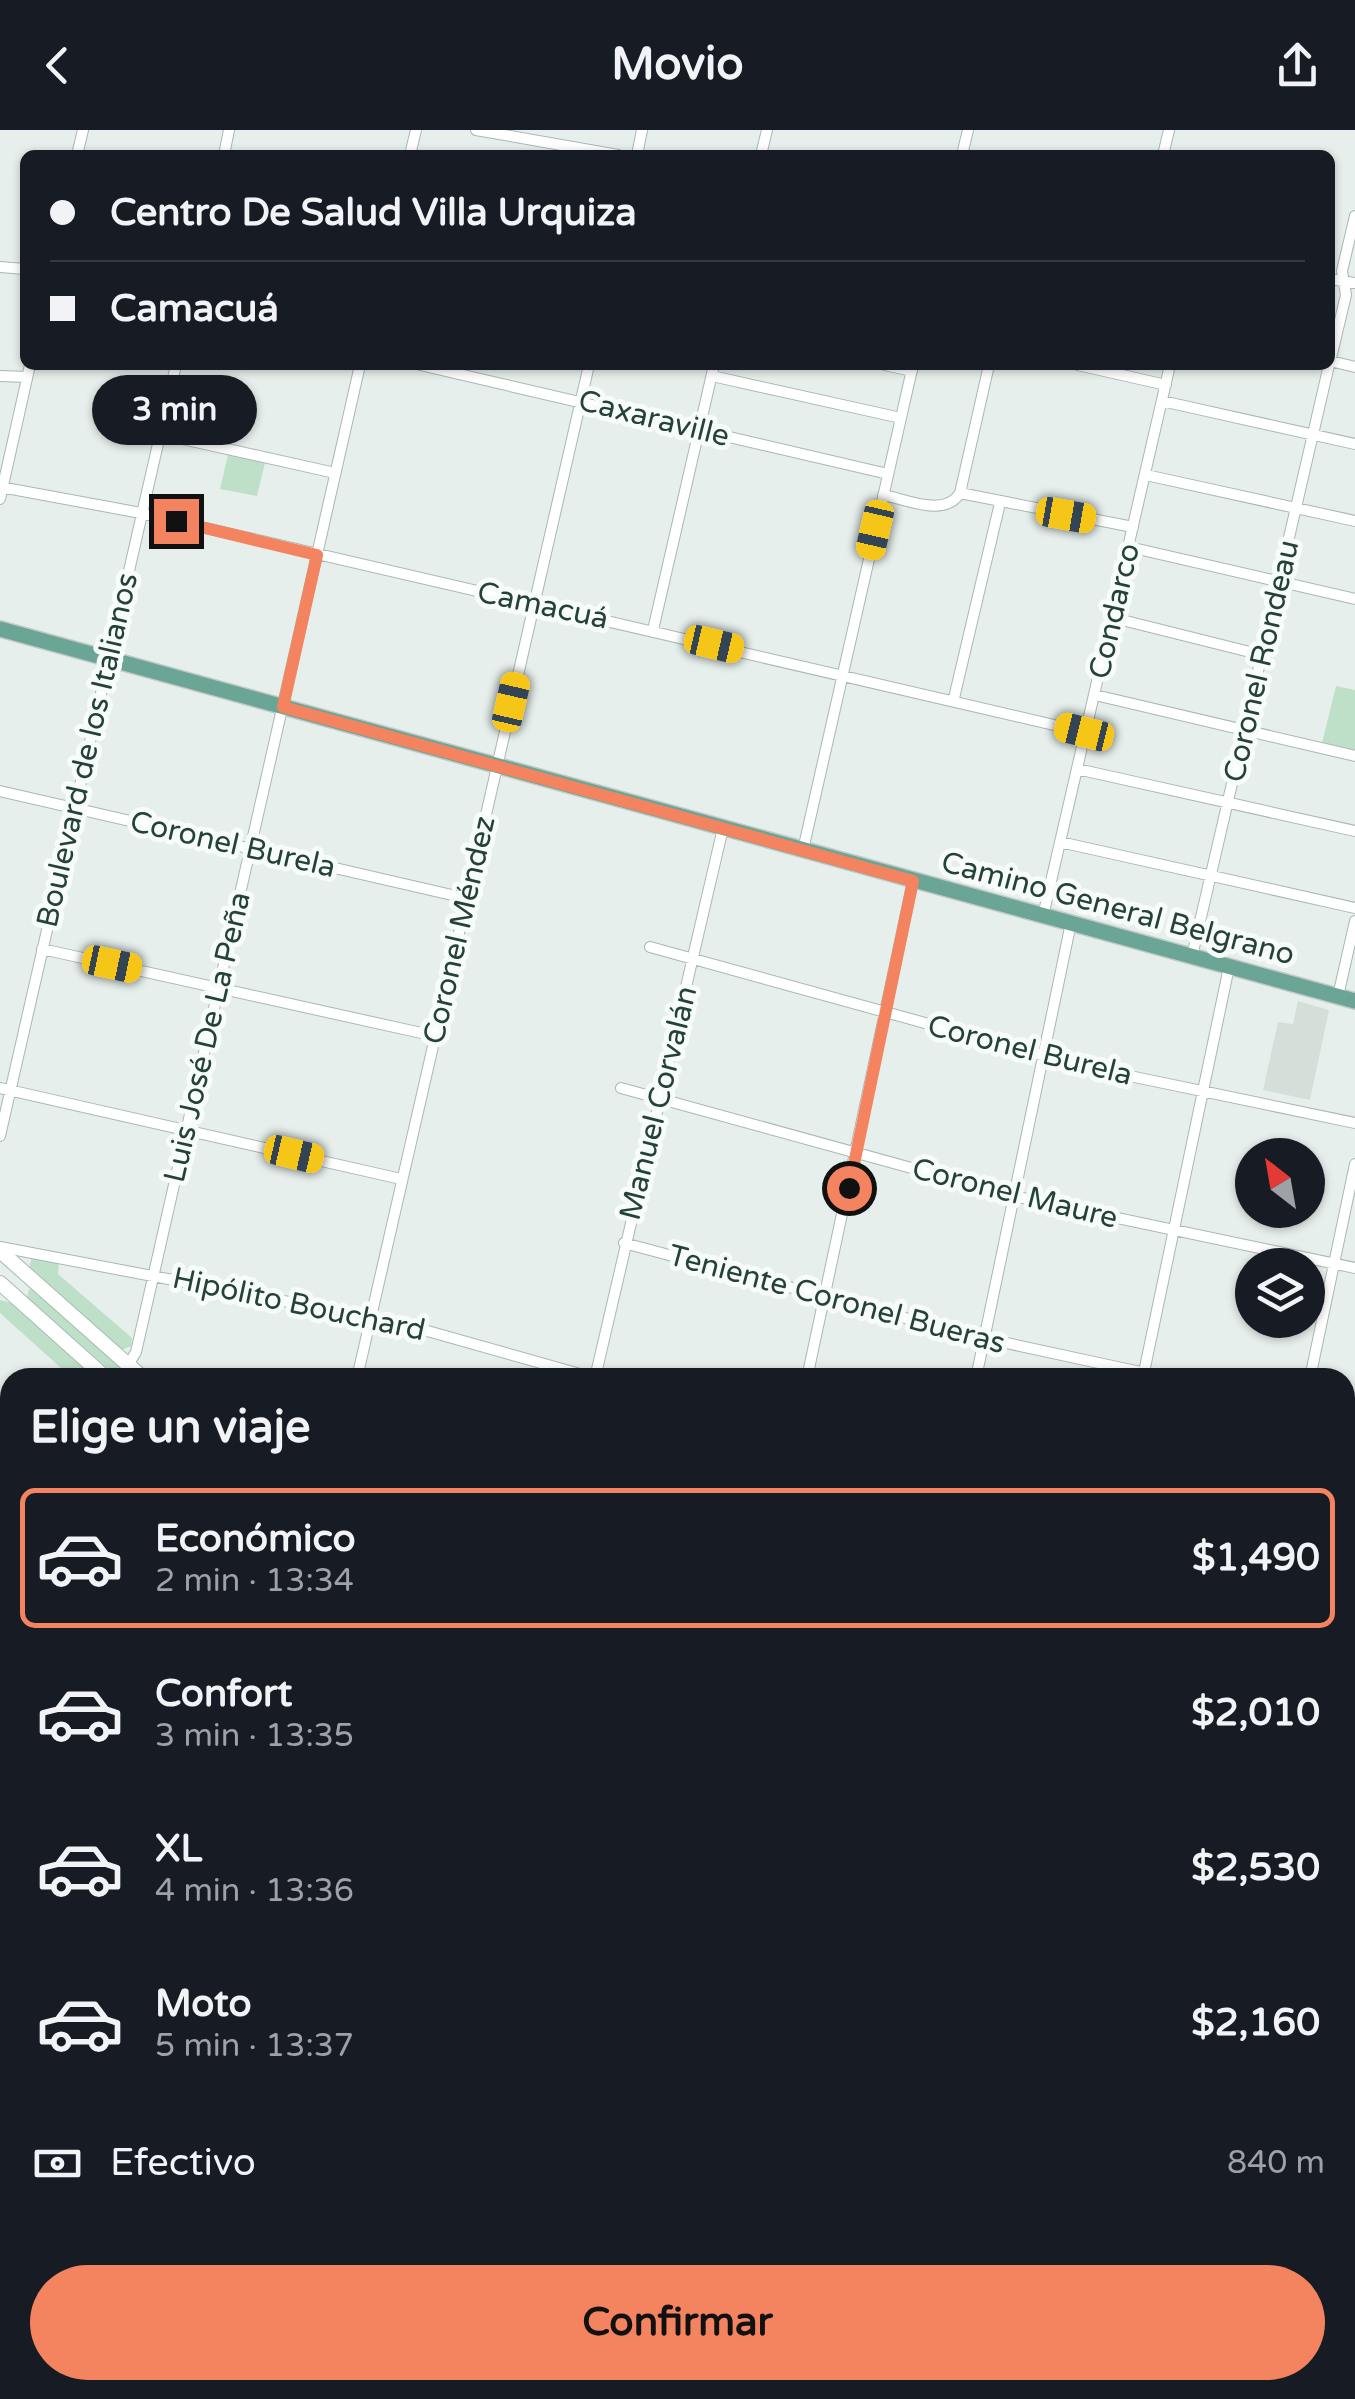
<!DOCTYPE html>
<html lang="es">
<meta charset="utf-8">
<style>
:root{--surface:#171b24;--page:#242831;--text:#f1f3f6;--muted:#9ea1a6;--line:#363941;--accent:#f4845f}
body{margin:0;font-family:"Varela Round",sans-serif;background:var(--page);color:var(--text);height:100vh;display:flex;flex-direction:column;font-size:38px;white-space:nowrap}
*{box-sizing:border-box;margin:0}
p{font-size:32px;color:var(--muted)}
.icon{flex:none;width:55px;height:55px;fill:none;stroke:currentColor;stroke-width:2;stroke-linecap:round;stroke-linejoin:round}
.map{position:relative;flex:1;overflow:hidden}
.drawer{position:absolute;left:0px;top:1238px;width:1355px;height:1032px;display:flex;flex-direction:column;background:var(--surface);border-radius:30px 30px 0 0;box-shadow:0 2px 8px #0004}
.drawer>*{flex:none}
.hud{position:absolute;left:20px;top:20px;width:1315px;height:220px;border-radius:15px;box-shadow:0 2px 8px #0004;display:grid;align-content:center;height:220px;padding:0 30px;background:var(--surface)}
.needle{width:65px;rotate:329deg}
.controls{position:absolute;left:1235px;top:1008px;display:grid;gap:20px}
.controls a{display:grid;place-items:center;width:90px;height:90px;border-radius:50%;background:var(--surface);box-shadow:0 2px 8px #0004;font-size:50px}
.end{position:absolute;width:45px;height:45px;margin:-22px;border:12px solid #f4845f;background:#111;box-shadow:0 0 0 5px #111}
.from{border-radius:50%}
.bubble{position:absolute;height:70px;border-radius:35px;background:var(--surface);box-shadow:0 2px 8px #0004;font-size:32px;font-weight:700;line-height:70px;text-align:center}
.car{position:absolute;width:30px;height:60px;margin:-30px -15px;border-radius:12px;box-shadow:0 0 8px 2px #0007;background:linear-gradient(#f5c518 24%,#345 0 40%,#f5c518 0 76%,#345 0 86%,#f5c518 0)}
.hud b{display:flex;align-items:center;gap:35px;height:95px;font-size:38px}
.hud b+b{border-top:2px solid var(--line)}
.hud i{width:25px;height:25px;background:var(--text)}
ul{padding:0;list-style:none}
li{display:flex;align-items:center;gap:30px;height:140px;margin:0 20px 15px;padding:0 10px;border:5px solid transparent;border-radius:15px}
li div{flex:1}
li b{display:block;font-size:38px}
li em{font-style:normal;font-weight:700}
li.active{border-color:var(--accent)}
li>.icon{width:90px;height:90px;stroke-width:1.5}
h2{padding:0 30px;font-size:45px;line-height:120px}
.pay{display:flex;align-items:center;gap:25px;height:110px;padding:0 30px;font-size:38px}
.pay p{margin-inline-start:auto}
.cta{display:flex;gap:20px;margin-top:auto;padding:20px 30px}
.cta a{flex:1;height:115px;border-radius:60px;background:var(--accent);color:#111;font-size:40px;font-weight:700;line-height:115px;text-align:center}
header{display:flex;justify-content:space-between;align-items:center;height:130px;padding:0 30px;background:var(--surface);font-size:45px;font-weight:700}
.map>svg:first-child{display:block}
.built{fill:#d4dfda}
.green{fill:#bfe0c8}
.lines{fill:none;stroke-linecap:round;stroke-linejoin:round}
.street-casing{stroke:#a8b8b2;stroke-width:12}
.secondary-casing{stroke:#a4bbb3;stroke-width:16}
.primary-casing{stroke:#c2cac8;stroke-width:18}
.street{stroke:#fff;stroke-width:10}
.secondary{stroke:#fff;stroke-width:14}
.primary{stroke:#6aa596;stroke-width:15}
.route{stroke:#f4845f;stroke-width:12}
.labels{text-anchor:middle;stroke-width:10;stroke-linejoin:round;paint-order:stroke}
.street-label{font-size:30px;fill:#24423a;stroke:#f7fbf9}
</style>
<header><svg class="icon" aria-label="back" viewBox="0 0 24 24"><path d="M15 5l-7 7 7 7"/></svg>Movio<svg class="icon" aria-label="share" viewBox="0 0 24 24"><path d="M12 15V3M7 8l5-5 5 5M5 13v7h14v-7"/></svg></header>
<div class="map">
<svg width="1355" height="2269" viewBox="0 0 1355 2269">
<rect width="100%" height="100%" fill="#e6efeb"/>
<path class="built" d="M1298 871 1329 880 1310 970 1263 960 1278 892 1293 894Z"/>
<path class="green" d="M228 325 265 333 257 366 220 359Z
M1336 556 1355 560V621L1322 613Z
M32 1127 59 1132 58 1144 132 1208 131 1216 122 1220 29 1138Z
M29 1159 34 1161 133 1247H118L27 1168Z
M0 1170 12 1173 98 1247H71L0 1183Z"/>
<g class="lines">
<g class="street-casing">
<path id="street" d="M476 0 618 25
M77 25 83 0
M224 25 229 0
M410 25 416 0
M637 25 642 0
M761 25 767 0
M962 25 968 0
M1163 25 1169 0
M0 137 25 139
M1330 149 1355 153
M1330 231 1355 237
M1330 232 1346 165 1342 141 1355 86
M420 235 888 344
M885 235 912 241
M1078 235 1166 255
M0 246 27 247
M712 246 901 288
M1162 271 1355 314
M160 304 335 343
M1146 345 1355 391
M0 357 141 383 1084 602
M960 363 989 235
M883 365C906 369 945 388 960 363L1133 397
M0 369 30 235
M1129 417 1355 469
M1114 488 1262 525
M653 500 714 235
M1095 565 1355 626
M954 568 1000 373
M1077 639 1355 701
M0 661 465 768
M1060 712 1355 778
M803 720 913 235
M1043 786 1170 235
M650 817 1077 935 1355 993
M42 819 435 906
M1192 826 1329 235
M1338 866 1355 791
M0 958 401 1049
M621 958 1013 1066 1355 1138
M0 1006 176 235
M624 1113 965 1204 1168 1248
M0 1117 399 1193 594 1248
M128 1235 136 1222 154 1143 360 235
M1143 1247 1229 837
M357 1248 589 235
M595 1248 723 698
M807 1248 913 751
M976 1248 1071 793
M1310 1248 1355 1034
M1345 1287 1355 1289
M0 1346 10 1348
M1345 1431 1355 1433
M0 1526 10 1528
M1345 1639 1355 1641
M0 1709 10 1711
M1345 1796 1355 1735
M1345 1830 1355 1832
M0 1928 10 1881
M0 1991 10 2000
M1345 1999 1355 2001
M0 2066 10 2075
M0 2252 10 2255
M35 2260 76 2269
M274 2260 282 2269
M779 2260 790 2264
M124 2269 126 2260
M334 2269 339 2260
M427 2269 432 2260
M504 2269 508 2260
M583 2269 588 2260
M662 2269 667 2260
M717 2269 720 2260
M925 2269 927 2260
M1087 2269 1089 2260
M1245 2269 1248 2260"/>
</g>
<g class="secondary-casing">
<path id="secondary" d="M0 1121 143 1248
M0 1153 106 1248
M1267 2260 1275 2269
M1289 2260 1298 2269"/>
</g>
<g class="primary-casing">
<path id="primary" d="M0 499 1355 871"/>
</g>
<use href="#street" class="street"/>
<use href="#secondary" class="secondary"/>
<use href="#primary" class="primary"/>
</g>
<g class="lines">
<path class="route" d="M176 391 317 425 283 577 913 751 849 1058"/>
</g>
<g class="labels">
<g class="street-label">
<text transform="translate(654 288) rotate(14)" y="10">Caxaraville</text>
<text transform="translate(543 475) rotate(12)" y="10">Camacuá</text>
<text transform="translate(1114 481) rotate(-77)" y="10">Condarco</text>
<text transform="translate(1261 531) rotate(-77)" y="10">Coronel Rondeau</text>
<text transform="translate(87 620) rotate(-77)" y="10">Boulevard de los Italianos</text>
<text transform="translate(233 714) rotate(13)" y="10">Coronel Burela</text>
<text transform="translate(1118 778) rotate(15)" y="10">Camino General Belgrano</text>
<text transform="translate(459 800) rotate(-77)" y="10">Coronel Méndez</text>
<text transform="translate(207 907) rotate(-77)" y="10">Luis José De La Peña</text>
<text transform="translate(1030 920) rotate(14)" y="10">Coronel Burela</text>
<text transform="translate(658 973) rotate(-76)" y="10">Manuel Corvalán</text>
<text transform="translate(1015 1063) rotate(14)" y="10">Coronel Maure</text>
<text transform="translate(837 1169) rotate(15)" y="10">Teniente Coronel Bueras</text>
<text transform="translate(299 1174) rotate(12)" y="10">Hipólito Bouchard</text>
</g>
</g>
</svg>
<div class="controls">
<a><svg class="needle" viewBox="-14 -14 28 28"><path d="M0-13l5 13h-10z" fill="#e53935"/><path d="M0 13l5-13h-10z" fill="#9ea1a6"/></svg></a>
<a><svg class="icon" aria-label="layers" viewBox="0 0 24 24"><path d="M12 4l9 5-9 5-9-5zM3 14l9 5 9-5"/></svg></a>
</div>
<i class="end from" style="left:849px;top:1058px"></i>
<i class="end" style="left:176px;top:391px"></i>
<div class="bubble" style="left:92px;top:245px;width:165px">3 min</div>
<i class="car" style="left:1066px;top:385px;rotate:100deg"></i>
<i class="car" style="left:875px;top:400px;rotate:193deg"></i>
<i class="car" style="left:714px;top:514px;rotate:103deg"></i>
<i class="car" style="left:511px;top:572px;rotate:13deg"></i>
<i class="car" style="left:1084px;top:602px;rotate:284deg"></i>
<i class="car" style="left:112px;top:834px;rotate:102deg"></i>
<i class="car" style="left:294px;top:1024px;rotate:103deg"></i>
<div class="hud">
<b><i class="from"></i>Centro De Salud Villa Urquiza</b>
<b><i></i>Camacuá</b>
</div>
<section class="drawer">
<h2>Elige un viaje</h2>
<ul>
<li class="active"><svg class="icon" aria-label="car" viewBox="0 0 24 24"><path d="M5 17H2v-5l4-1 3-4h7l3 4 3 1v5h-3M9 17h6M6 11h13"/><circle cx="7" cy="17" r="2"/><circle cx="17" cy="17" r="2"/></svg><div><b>Económico</b><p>2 min · 13:34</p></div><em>$1,490</em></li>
<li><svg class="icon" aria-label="car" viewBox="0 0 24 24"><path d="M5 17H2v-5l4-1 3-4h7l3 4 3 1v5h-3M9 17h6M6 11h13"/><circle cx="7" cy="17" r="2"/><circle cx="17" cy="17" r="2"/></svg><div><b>Confort</b><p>3 min · 13:35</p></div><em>$2,010</em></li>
<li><svg class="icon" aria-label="car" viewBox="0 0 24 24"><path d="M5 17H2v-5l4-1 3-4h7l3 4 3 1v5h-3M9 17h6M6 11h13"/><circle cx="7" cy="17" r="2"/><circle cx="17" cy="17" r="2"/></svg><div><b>XL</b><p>4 min · 13:36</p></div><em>$2,530</em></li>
<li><svg class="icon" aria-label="car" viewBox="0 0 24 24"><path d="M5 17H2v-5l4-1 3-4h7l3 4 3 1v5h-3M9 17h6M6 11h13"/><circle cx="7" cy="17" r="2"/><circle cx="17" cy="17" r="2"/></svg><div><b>Moto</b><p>5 min · 13:37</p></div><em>$2,160</em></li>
</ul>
<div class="pay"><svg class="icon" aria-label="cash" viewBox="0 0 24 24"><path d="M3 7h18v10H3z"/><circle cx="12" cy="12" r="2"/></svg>Efectivo<p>840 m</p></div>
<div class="cta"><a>Confirmar</a></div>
</section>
</div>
